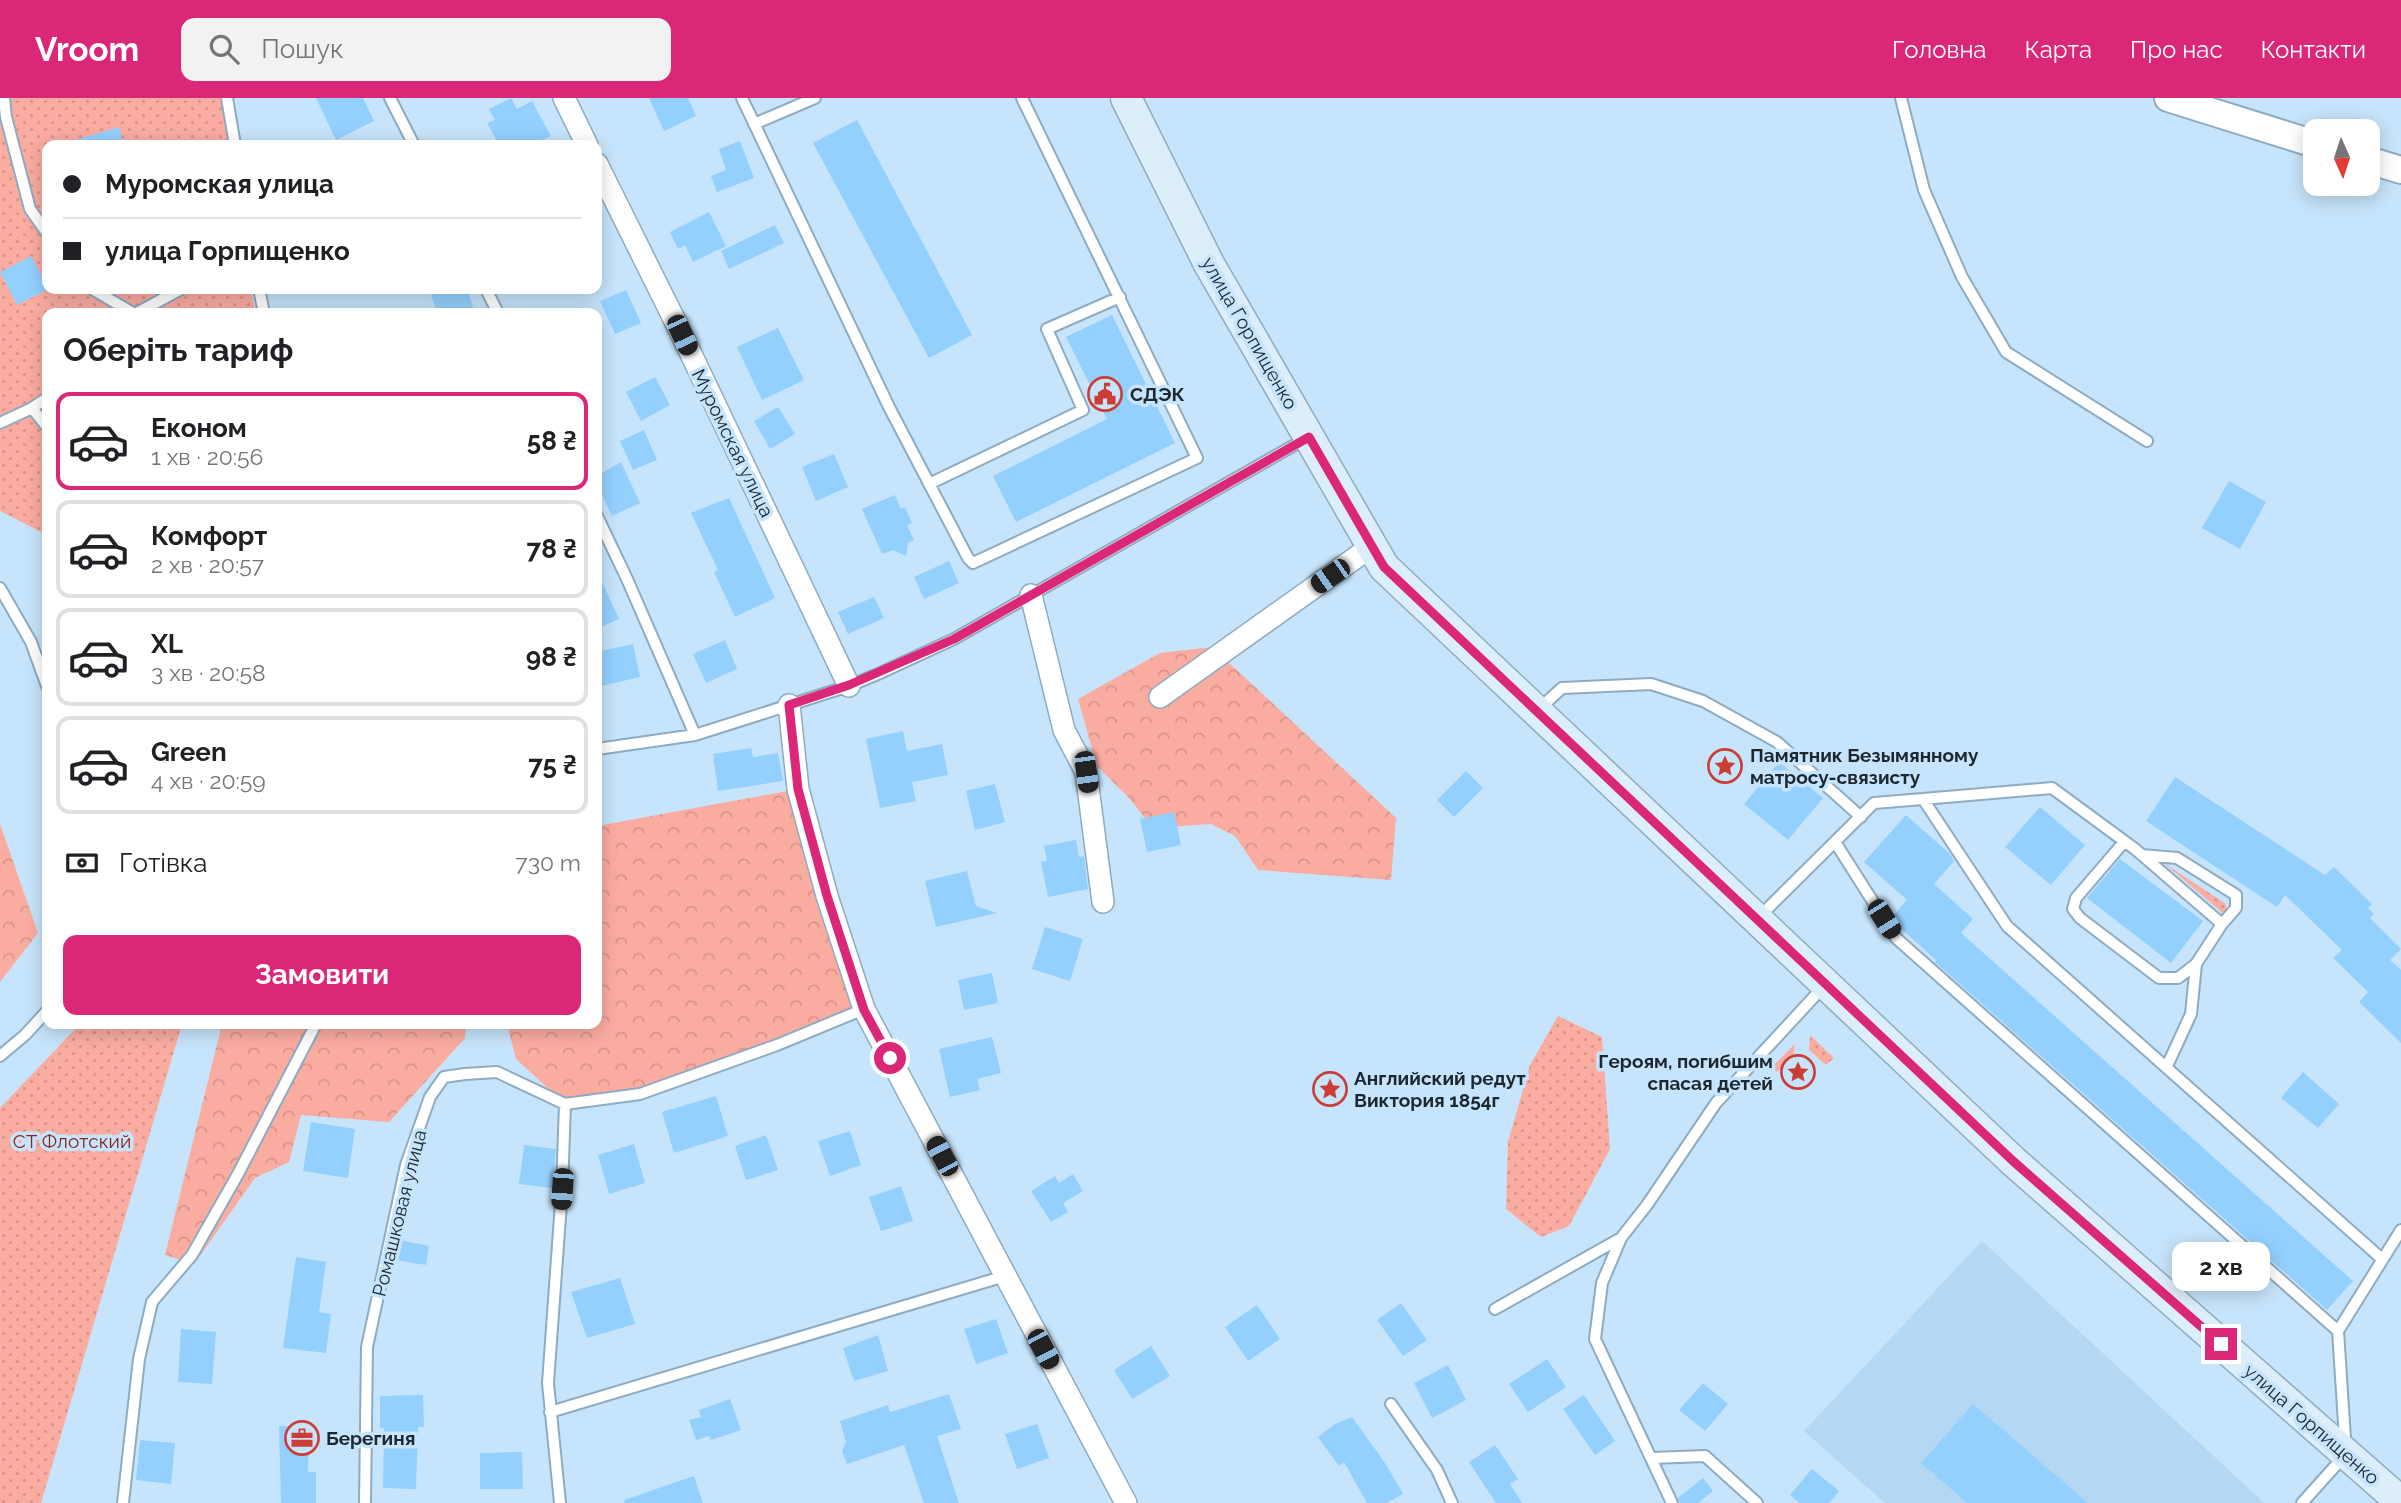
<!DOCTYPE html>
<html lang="uk">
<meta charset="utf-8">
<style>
:root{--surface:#fff;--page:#f2f2f2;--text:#202124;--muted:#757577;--line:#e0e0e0;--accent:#db2777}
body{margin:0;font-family:Raleway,sans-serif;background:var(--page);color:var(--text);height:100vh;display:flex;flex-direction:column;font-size:26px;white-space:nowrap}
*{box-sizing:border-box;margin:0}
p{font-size:23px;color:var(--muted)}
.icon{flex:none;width:38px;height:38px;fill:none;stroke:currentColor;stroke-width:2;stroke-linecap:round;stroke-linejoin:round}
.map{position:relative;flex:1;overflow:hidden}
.details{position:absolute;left:42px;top:210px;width:560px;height:721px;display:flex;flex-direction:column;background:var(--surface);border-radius:14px;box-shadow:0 4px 18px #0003}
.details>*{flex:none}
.guide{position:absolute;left:42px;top:42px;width:560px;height:154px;border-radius:14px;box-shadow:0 4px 18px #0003;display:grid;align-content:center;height:154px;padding:0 21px;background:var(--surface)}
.needle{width:46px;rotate:177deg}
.fabs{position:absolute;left:2303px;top:21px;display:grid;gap:14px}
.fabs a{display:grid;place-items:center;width:77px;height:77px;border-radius:14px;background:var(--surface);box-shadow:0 4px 18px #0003;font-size:35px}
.end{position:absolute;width:32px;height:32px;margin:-16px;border:9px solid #db2777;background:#fff;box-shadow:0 0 0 4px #fff}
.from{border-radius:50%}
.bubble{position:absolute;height:49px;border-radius:14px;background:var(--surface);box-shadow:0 4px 18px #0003;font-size:23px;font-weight:700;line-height:49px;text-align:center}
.car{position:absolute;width:21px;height:42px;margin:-21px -10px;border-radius:9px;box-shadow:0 0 5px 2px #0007;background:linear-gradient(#222 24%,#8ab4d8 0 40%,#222 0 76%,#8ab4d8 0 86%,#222 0)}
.guide b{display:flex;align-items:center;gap:24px;height:66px;font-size:26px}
.guide b+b{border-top:2px solid var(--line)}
.guide i{width:18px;height:18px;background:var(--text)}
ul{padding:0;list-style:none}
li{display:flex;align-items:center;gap:21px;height:98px;margin:0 14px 10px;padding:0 7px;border:4px solid var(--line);border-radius:14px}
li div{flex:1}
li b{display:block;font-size:26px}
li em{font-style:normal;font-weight:700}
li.current{border-color:var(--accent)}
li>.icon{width:63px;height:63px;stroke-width:1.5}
h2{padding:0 21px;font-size:32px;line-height:84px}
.pay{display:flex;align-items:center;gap:18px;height:77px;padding:0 21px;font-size:26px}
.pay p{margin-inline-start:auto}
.cta{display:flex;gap:14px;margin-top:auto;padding:14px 21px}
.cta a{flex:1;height:80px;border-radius:14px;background:var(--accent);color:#fff;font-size:28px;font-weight:700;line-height:80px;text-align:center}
header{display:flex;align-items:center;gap:42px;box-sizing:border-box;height:98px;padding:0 35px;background:var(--accent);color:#fff}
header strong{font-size:33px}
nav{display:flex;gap:38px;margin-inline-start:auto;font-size:24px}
.search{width:490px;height:63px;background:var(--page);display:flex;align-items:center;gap:18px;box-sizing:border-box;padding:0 24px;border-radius:14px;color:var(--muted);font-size:26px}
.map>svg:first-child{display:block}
.built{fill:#b4d7f3}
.grass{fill:url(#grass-dots)}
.forest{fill:url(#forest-crowns)}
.building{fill:#94d0fe}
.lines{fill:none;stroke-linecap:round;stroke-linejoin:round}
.service-casing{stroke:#8fabc1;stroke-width:14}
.minor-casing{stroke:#8fabc1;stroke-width:24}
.tertiary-casing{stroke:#8fabc1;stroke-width:30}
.secondary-casing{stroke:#8fabc1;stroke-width:33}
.service{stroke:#fff;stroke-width:10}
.minor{stroke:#fff;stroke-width:21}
.tertiary{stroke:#fff;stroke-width:26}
.secondary{stroke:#ddeefb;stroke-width:30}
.route{stroke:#db2777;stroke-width:9}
.labels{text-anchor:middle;stroke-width:7;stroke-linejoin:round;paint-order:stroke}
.street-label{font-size:19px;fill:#1c2730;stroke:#c6e4fb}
.poi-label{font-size:19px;font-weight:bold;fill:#1c2730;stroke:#c6e4fb;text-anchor:start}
.park-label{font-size:19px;fill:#8b231d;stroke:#c6e4fb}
</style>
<header>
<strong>Vroom</strong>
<div class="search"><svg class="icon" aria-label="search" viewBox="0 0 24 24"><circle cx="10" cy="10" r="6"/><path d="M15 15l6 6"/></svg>Пошук</div>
<nav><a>Головна</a><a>Карта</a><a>Про нас</a><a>Контакти</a></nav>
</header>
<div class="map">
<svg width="2401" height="1405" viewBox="0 0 2401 1405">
<defs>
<pattern id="grass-dots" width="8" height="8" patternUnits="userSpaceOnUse" patternTransform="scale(1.75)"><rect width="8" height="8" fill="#fbaca1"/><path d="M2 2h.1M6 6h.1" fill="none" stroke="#d7948b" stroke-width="1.8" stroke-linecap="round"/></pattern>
<pattern id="forest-crowns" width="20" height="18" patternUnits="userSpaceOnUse" patternTransform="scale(1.75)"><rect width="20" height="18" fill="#fbaca1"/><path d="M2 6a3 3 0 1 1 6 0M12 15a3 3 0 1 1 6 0" fill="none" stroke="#d7948b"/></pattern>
</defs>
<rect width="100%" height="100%" fill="#c6e4fb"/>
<path class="built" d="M1982 1143 2264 1405H1885L1804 1333Z"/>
<path class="grass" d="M0 0H222L229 47H47V191H251L255 215H47V437L0 413Z
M2164 765 2226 806 2227 815H2223Z
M1558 918 1602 939 1610 1051 1569 1128 1541 1139 1506 1111 1508 1044 1530 967Z
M80 926H182L41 1405H0V1010Z
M1810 937 1834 960 1826 967 1809 952Z
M1795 946 1793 959 1777 974 1772 969Z"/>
<path class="forest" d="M1212 549 1396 720 1391 782 1258 772 1235 738 1211 726 1153 730 1129 700 1097 668 1078 601 1160 555Z
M798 691 864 911 640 996 565 1006 516 961 507 926H597V728Z
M0 726 38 835 0 884Z
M222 926H466L465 940 389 1024 301 1017 289 1064 255 1080 194 1166 165 1157Z"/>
<path class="building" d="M316 0H363L374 23 336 42Z
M511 0 517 11 532 3 551 38 533 47H499L487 25 495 22 489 11Z
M649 0H688L696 18 664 33Z
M857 22 972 237 929 260 813 45Z
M119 29 124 47H73L72 43Z
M740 43 754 80 717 94 711 78 726 72 719 51Z
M709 114 726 148 693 164 685 147 678 151 670 134Z
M775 127 784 145 729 171 721 153Z
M31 158 49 191 17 207 0 174Z
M452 191H467L475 215H437L431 197Z
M626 192 641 225 615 236 600 203Z
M1112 217 1175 345 1016 424 993 378 1107 321 1066 239Z
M778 230 804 282 762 302 737 249Z
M655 279 670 307 641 323 626 294Z
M778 309 795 336 770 351 754 323Z
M644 332 657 362 633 372 620 343Z
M834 356 848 389 816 403 802 369Z
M621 364 640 405 612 418 597 386V378Z
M2229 383 2266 404 2240 451 2202 430Z
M895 397 901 411 905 409 912 425 907 427 914 442 908 445 906 458 893 452 882 456 862 411Z
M729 400 775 500 735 519 714 474 718 472 691 415Z
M949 463 959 485 924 501 914 479Z
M597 473 619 521 597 531Z
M874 499 884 520 848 536 838 514Z
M725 542 737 571 706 585 693 556Z
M633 546 640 579 597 589V554Z
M903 633 907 653 942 646 948 677 912 684 916 703 880 710 866 641Z
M751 650 753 659 778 655 783 683 718 693 713 656Z
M1779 664 1823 700 1788 742 1744 706Z
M1466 673 1483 690 1454 719 1437 702Z
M2175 679 2325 777 2334 769 2372 806 2368 810 2374 816 2370 820 2401 851 2390 862 2401 872V945L2359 904 2368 894 2333 860 2342 852 2285 797 2277 809 2146 723Z
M995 686 1005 724 975 732 966 693Z
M2040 709 2085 747 2051 787 2005 749Z
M1174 714 1181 747 1147 754 1140 721Z
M1906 717 1950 756 1954 763 1934 786 1973 821 1961 835 2353 1183 2327 1212 1935 864 1936 862 1897 827 1892 819 1907 802 1864 764Z
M1076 742 1079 759 1084 758 1088 791 1048 799 1041 764 1047 763 1044 748Z
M2120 761 2203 823 2171 865 2087 800Z
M967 773 976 808 997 815 936 829 925 783Z
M1045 829 1083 841 1070 883 1032 871Z
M992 875 998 905 964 912 958 882Z
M992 939 1001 975 977 981 980 992 950 999 939 951Z
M2303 974 2339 1006 2318 1030 2281 1000Z
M716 998 728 1038 674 1055 662 1014Z
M311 1024 355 1031 348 1080 303 1073Z
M850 1033 861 1067 830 1078 818 1043Z
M766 1037 778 1072 746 1082 735 1048Z
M634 1046 645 1085 609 1096 598 1057Z
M524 1047 556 1051 552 1090 519 1086Z
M1073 1076 1083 1093 1063 1105 1068 1114 1051 1124 1031 1093 1055 1078 1059 1085Z
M901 1088 913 1123 881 1133 869 1099Z
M399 1142 429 1148 426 1167 395 1162Z
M296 1159 326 1164 319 1214 331 1216 326 1255 283 1250Z
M620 1180 635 1226 587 1240 571 1194Z
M1401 1205 1427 1242 1403 1258 1377 1222Z
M1257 1207 1280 1241 1248 1263 1225 1229Z
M996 1221 1008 1255 976 1266 964 1231Z
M181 1231 216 1234 212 1286 178 1284Z
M878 1237 888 1273 854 1283 843 1250Z
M1151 1248 1170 1278 1132 1301 1114 1272Z
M1547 1261 1566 1289 1528 1314 1509 1286Z
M1448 1267 1466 1302 1432 1320 1414 1285Z
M1703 1285 1728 1306 1705 1333 1679 1312Z
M949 1296 961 1331 937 1338 959 1405H924L904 1347 847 1366 842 1353 846 1344 840 1323 888 1307 890 1314Z
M423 1297 424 1329H418L416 1391 383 1390 384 1330H380V1298Z
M1584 1297 1615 1343 1595 1357 1563 1311Z
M730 1301 741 1332 711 1342 709 1338 696 1342 689 1322 701 1319 699 1312Z
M1973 1306 2088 1405H1967L1921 1365Z
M1352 1319 1385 1365 1403 1396 1386 1405H1367L1344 1364 1339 1368 1318 1339 1335 1326Z
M1037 1326 1049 1360 1017 1371 1005 1336Z
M279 1328H309L308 1374H316V1405H281Z
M140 1342 175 1345 171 1386 136 1382Z
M1495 1347 1518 1381 1510 1386 1522 1405H1496L1469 1364Z
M522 1354 523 1391H480V1355Z
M1812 1371 1839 1393 1829 1405H1800L1790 1397Z
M694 1378 703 1405H625L624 1402Z
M1703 1380 1713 1393 1698 1405H1680L1678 1400Z"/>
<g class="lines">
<g class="service-casing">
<path id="service" d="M4 0 6 19 30 111 47 135
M227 0 235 47
M390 0 414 47
M742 0 889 309 968 460 973 465 1197 360 1022 0
M1901 0 1924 92 1962 179 2006 254 2147 343
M754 26 815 0
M92 191 133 215
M259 191 264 215
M486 191 498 215
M137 215 181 191
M32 310 47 329
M0 325 32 310 47 300
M929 386 1083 312 1047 231 1120 199
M597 418 627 481 695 637
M0 490 31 544 47 588
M1539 611 1562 590 1651 586 1703 603 1777 644 1861 719
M597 651 695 637 849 588 878 576 954 541 1307 340
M1923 701 2052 690 2135 751 2222 826 2196 866 2191 916 2167 968
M1835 744 1896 840 2338 1233
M2124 744 2076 800 2073 811 2080 820 2159 880H2178L2196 866
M2142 757 2177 760 2236 797V810L2222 826
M1759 819 1874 705 1923 701 2007 828 2382 1161
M0 958 25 937 47 913
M1495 1211 1621 1140
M1391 1306 1437 1372 1452 1405
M550 1314 1005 1178
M1652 1360 1705 1358 1757 1405
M123 1405 139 1261 152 1204 192 1157 238 1076 316 926
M365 1405 367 1249 406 1067 430 999 444 979 465 976 497 974 565 1006 640 996 777 947 864 911
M560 1405 548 1285 562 1091 565 1006
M1672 1405 1595 1241 1602 1185 1621 1140 1647 1107 1716 1005 1824 888
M2302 1405 2346 1356 2338 1233 2401 1132"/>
</g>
<g class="minor-casing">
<path id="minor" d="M564 0 587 47
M597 66 682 237 849 588
M1031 497 1064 632 1086 674 1103 804
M1160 599 1372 448
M789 607 798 691 827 798 864 911 1126 1405"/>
</g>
<g class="tertiary-casing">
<path id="tertiary" d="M2168 0 2315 46
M2368 62 2401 72"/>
</g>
<g class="secondary-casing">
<path id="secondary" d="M1126 0 1209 166 1384 469 2013 1063 2401 1404"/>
</g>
<use href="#service" class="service"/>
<use href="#minor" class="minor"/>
<use href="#tertiary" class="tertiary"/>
<use href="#secondary" class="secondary"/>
</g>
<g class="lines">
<path class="route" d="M890 960 864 912 827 798 798 691 789 607 849 587 954 541 1309 339 1384 469 2013 1063 2221 1246"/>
</g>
<defs>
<g id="civic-ring" transform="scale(1.75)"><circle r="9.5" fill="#c6e4fb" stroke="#cc3e35" stroke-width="1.5"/><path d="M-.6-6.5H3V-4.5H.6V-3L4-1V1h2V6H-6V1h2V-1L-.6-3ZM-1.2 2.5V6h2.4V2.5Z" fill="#cc3e35"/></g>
<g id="sight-ring" transform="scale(1.75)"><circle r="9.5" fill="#c6e4fb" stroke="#cc3e35" stroke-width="1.5"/><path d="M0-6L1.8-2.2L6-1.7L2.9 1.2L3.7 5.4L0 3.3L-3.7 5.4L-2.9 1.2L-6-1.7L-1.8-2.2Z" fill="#cc3e35"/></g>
<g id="office-ring" transform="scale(1.75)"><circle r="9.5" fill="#c6e4fb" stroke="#cc3e35" stroke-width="1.5"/><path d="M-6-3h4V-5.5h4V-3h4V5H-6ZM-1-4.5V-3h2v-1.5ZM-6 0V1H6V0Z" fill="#cc3e35"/></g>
</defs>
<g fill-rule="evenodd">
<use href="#civic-ring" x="1105" y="296"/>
<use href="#sight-ring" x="1725" y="668"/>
<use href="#sight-ring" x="1798" y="974"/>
<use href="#sight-ring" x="1330" y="991"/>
<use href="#office-ring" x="302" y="1340"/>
</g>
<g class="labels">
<g class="street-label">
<text transform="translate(1250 235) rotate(60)" y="7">улица Горпищенко</text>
<text transform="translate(733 345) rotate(64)" y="7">Муромская улица</text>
<text transform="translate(399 1115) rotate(-76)" y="7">Ромашковая улица</text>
<text transform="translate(2312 1326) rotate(41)" y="7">улица Горпищенко</text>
</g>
<g class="poi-label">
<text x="1130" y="303">СДЭК</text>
<text x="1750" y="664">Памятник Безымянному<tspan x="1750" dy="22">матросу-связисту</tspan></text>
<text x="1773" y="970" text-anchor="end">Героям, погибшим<tspan x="1773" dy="22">спасая детей</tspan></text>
<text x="1354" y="987">Английский редут<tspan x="1354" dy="22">Виктория 1854г</tspan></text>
<text x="326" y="1347">Берегиня</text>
</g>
<g class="park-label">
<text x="72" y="1050">СТ Флотский</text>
</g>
</g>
</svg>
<div class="fabs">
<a><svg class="needle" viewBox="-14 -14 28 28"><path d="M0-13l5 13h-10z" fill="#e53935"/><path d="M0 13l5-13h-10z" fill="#757577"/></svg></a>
</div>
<i class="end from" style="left:890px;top:960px"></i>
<i class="end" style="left:2221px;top:1246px"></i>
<div class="bubble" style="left:2172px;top:1144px;width:98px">2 хв</div>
<i class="car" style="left:682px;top:237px;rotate:155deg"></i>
<i class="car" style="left:1330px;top:478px;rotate:235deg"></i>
<i class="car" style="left:1086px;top:674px;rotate:172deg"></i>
<i class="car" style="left:1884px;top:821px;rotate:148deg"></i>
<i class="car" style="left:942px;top:1058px;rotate:332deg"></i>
<i class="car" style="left:562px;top:1091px;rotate:184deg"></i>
<i class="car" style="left:1043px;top:1251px;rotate:152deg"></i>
<div class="guide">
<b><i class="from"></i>Муромская улица</b>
<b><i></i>улица Горпищенко</b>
</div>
<section class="details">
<h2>Оберіть тариф</h2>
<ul>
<li class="current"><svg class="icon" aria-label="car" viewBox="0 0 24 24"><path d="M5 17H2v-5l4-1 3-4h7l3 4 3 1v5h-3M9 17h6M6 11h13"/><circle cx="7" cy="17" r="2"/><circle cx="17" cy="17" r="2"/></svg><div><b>Економ</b><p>1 хв · 20:56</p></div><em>58 ₴</em></li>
<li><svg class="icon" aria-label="car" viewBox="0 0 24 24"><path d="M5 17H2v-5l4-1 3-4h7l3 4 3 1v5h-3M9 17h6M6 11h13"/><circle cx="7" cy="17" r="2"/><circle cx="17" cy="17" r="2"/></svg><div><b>Комфорт</b><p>2 хв · 20:57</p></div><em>78 ₴</em></li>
<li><svg class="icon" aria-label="car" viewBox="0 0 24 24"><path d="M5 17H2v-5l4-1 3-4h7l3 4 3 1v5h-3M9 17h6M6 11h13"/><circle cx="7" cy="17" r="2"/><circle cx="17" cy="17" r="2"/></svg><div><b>XL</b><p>3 хв · 20:58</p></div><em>98 ₴</em></li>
<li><svg class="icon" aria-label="car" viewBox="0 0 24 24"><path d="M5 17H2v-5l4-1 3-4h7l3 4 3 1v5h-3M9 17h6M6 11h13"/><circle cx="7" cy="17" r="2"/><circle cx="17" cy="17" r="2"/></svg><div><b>Green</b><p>4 хв · 20:59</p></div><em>75 ₴</em></li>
</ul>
<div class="pay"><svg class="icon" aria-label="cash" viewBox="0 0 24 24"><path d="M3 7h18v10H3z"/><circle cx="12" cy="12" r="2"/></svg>Готівка<p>730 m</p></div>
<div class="cta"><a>Замовити</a></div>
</section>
</div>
